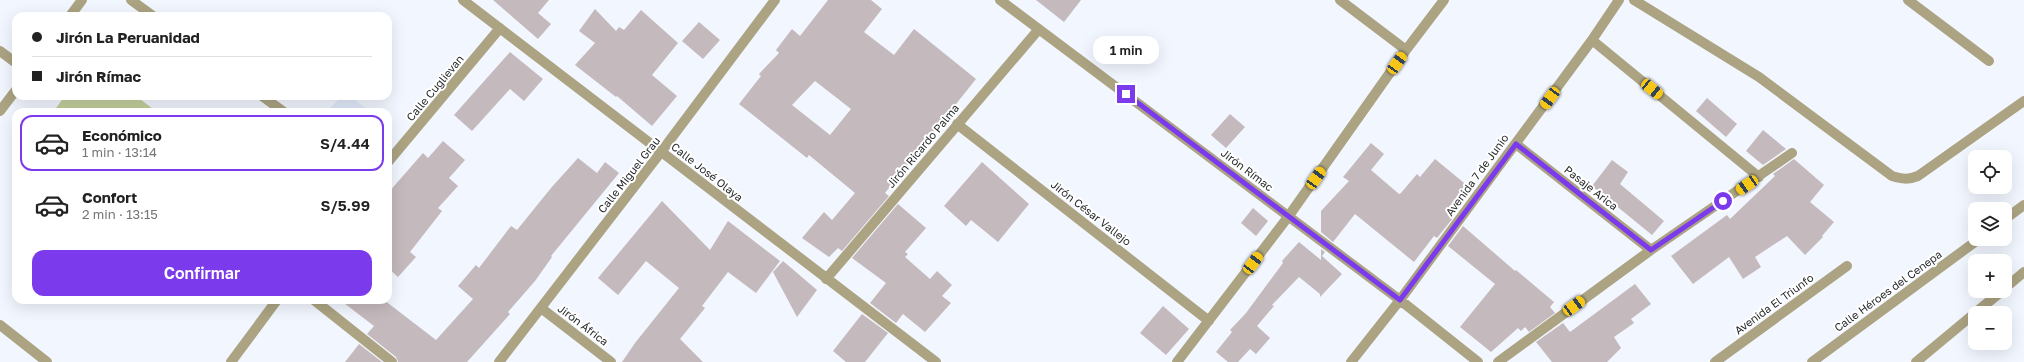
<!DOCTYPE html>
<html lang="es">
<meta charset="utf-8">
<style>
:root{--surface:#fff;--page:#f6f6f6;--text:#222;--muted:#767676;--line:#e0e0e0;--accent:#7c3aed}
body{margin:0;font-family:"Golos Text",sans-serif;background:var(--page);color:var(--text);height:100vh;display:flex;flex-direction:column;font-size:15px;white-space:nowrap}
*{box-sizing:border-box;margin:0}
p{font-size:13px;color:var(--muted)}
.icon{flex:none;width:22px;height:22px;fill:none;stroke:currentColor;stroke-width:2;stroke-linecap:round;stroke-linejoin:round}
.map{position:relative;flex:1;overflow:hidden}
.panel{position:absolute;left:12px;top:108px;width:380px;height:196px;display:flex;flex-direction:column;background:var(--surface);border-radius:12px;box-shadow:0 4px 16px #0002}
.panel>*{flex:none}
.hud{position:absolute;left:12px;top:12px;width:380px;height:88px;border-radius:12px;box-shadow:0 4px 16px #0002;display:grid;align-content:center;height:88px;padding:0 20px;background:var(--surface)}
.fabs{position:absolute;left:1968px;top:150px;display:grid;gap:8px}
.fabs a{display:grid;place-items:center;width:44px;height:44px;border-radius:8px;background:var(--surface);box-shadow:0 4px 16px #0002;font-size:20px}
.end{position:absolute;width:18px;height:18px;margin:-9px;border:5px solid #7c3aed;background:#fff;box-shadow:0 0 0 2px #fff}
.from{border-radius:50%}
.bubble{position:absolute;height:28px;border-radius:12px;background:var(--surface);box-shadow:0 4px 16px #0002;font-size:13px;font-weight:600;line-height:28px;text-align:center}
.car{position:absolute;width:12px;height:24px;margin:-12px -6px;border-radius:5px;box-shadow:0 0 3px 1px #0007;background:linear-gradient(#f5c518 24%,#345 0 40%,#f5c518 0 76%,#345 0 86%,#f5c518 0)}
.hud b{display:flex;align-items:center;gap:14px;height:38px;font-size:15px}
.hud b+b{border-top:1px solid var(--line)}
.hud i{width:10px;height:10px;background:var(--text)}
ul{padding:7px 0 0;list-style:none}
li{display:flex;align-items:center;gap:12px;height:56px;margin:0 8px 6px;padding:0 12px;border:2px solid transparent;border-radius:12px}
li div{flex:1}
li b{display:block;font-size:15px}
li em{font-style:normal;font-weight:600}
li.on{border-color:var(--accent)}
li>.icon{width:36px;height:36px;stroke-width:1.5}
.primary-button{display:flex;gap:8px;margin-top:auto;padding:8px 20px}
.primary-button a{flex:1;height:46px;border-radius:12px;background:var(--accent);color:#fff;font-size:16px;font-weight:600;line-height:46px;text-align:center}
.map>svg:first-child{display:block}
.built{fill:#e1eafa}
.green{fill:#c2cf9d}
.building{fill:#c4b9bc;fill-rule:evenodd}
.lines{fill:none;stroke-linecap:round;stroke-linejoin:round}
.street{stroke:#aba382;stroke-width:10}
.route{stroke:#7c3aed;stroke-width:5}
.labels{text-anchor:middle;stroke-width:4;stroke-linejoin:round;paint-order:stroke}
.street-label{font-size:11px;fill:#27292c;stroke:#fff}
</style>
<div class="map">
<svg width="2024" height="362" viewBox="0 0 2024 362">
<rect width="100%" height="100%" fill="#f2f6fe"/>
<path class="built" d="M342 96H350L371 112H331L328 110Z"/>
<path class="green" d="M65 96H136L157 112H53Z"/>
<path class="building" d="M493 0H549L538 13 551 24 538 39Z
M828 0H871L882 9 864 32 894 55 914 29 976 79 885 193 889 196 842 251 838 248 829 257 802 238 824 212 832 220 855 193 809 155 807 158 739 104 761 76 759 74 779 53 776 50 792 29 800 36ZM815 81 851 109 830 135 792 105Z
M1036 0H1081L1064 22Z
M595 9 616 31 619 27 624 30 641 10 678 43 652 75 677 96 652 126 617 96 616 97 575 65 595 43 579 31Z
M699 22 720 40 703 59 682 41Z
M510 52 543 79 524 101 510 89 472 131 454 115Z
M1707 98 1737 124 1726 137 1696 111Z
M1230 114 1245 127 1226 148 1211 135Z
M1763 130 1786 149 1763 165 1746 151Z
M443 141 465 160 449 178 458 186 438 208 442 211 410 252 416 257 398 277 388 268V193L423 153 428 158Z
M1371 143 1384 154 1371 170 1399 194 1401 193 1417 174 1420 177 1435 159 1469 187 1448 214 1453 218 1437 238 1434 236 1414 262 1355 214 1333 242 1321 232V211L1349 181 1343 177Z
M578 158 597 173 605 162 619 173 551 256 552 257 535 281 508 312 510 314 467 362H398L396 357 367 334 374 326 340 300H384L436 340 473 299 458 286 476 265 479 268 511 226 517 230 551 188Z
M1794 159 1824 185 1810 202 1834 222 1822 236 1823 237 1805 255 1787 236 1755 257 1761 267 1743 279 1729 257 1693 284 1671 256 1727 215 1730 219 1775 176 1773 174Z
M1612 160 1628 172 1620 184 1664 221 1652 235 1592 186Z
M982 162 1029 204 998 242 971 220 966 226 944 206Z
M662 201 710 250 728 221 780 261 756 293 728 272 702 306 705 308 680 339 703 362H622L635 343 679 288 646 261 618 295 598 278Z
M898 204 926 228 905 252 908 254 905 257 930 279 937 271 952 285 942 296 951 303 925 332 903 314 896 323 870 303 886 283 852 258Z
M1253 208 1268 221 1256 236 1241 223Z
M1463 226 1515 271 1516 270 1554 302 1550 307 1555 313 1529 332 1525 327 1521 331 1518 328 1491 352 1460 327 1495 284 1448 246Z
M1299 242 1321 260V249L1325 252 1322 256 1342 274 1320 297V294L1299 277 1272 305 1274 306 1257 326 1270 338 1256 354 1250 349 1238 362H1228L1216 352 1232 332 1230 330 1246 313 1283 263 1282 261Z
M783 261 817 290 797 317 773 272Z
M1635 284 1651 304 1631 319 1634 323 1614 337 1621 348 1607 362H1552L1536 342 1563 323 1570 332Z
M1163 306 1189 329 1166 355 1140 333Z
M862 314 888 333 865 362H846L833 351Z
M359 344 382 362H345Z"/>
<g class="lines">
<path class="street" d="M131 0 153 16
M463 0 936 362
M1000 0 1400 300 1478 362
M1340 0 1406 50
M1634 0 1759 77 1892 176C1902 179 1908 180 1918 176L2024 101
M1908 0 1989 61
M70 16 82 0
M1592 40 1759 177
M0 51 16 63
M262 96 284 112
M0 111 16 90
M957 124 1209 321
M1516 144 1651 250
M388 162 500 28
M2005 219 2024 205
M826 279 1039 29
M2005 288 2024 272
M314 300 392 362
M541 308 611 362
M1975 313 2002 291
M0 325 47 362
M231 362 277 300
M499 362 661 152 775 0
M1177 362 1288 217 1406 50 1444 0
M1351 362 1400 300 1592 40 1619 0
M1498 362 1651 250 1792 153
M1715 362 1847 266
M1812 362 1979 239
M1916 362 1975 313"/>
</g>
<g class="lines">
<path class="route" d="M1126 94 1400 300 1516 144 1651 250 1723 201"/>
</g>
<g class="labels">
<g class="street-label">
<text transform="translate(435 88) rotate(-50)" y="4">Calle Cuglievan</text>
<text transform="translate(923 146) rotate(-50)" y="4">Jirón Ricardo Palma</text>
<text transform="translate(1247 170) rotate(37)" y="4">Jirón Rímac</text>
<text transform="translate(707 172) rotate(38)" y="4">Calle José Olaya</text>
<text transform="translate(629 175) rotate(-52)" y="4">Calle Miguel Grau</text>
<text transform="translate(1477 175) rotate(-54)" y="4">Avenida 7 de Junio</text>
<text transform="translate(1591 188) rotate(38)" y="4">Pasaje Arica</text>
<text transform="translate(1091 213) rotate(38)" y="4">Jirón César Vallejo</text>
<text transform="translate(1888 291) rotate(-36)" y="4">Calle Héroes del Cenepa</text>
<text transform="translate(1774 304) rotate(-36)" y="4">Avenida El Triunfo</text>
<text transform="translate(583 325) rotate(37)" y="4">Jirón África</text>
</g>
</g>
</svg>
<div class="fabs">
<a><svg class="icon" aria-label="locate" viewBox="0 0 24 24"><circle cx="12" cy="12" r="6"/><path d="M12 2v4M12 18v4M2 12h4M18 12h4"/></svg></a>
<a><svg class="icon" aria-label="layers" viewBox="0 0 24 24"><path d="M12 4l9 5-9 5-9-5zM3 14l9 5 9-5"/></svg></a>
<a>+</a>
<a>−</a>
</div>
<i class="end from" style="left:1723px;top:201px"></i>
<i class="end" style="left:1126px;top:94px"></i>
<div class="bubble" style="left:1093px;top:36px;width:66px">1 min</div>
<i class="car" style="left:1397px;top:63px;rotate:35deg"></i>
<i class="car" style="left:1652px;top:89px;rotate:129deg"></i>
<i class="car" style="left:1550px;top:98px;rotate:216deg"></i>
<i class="car" style="left:1316px;top:178px;rotate:35deg"></i>
<i class="car" style="left:1747px;top:185px;rotate:236deg"></i>
<i class="car" style="left:1253px;top:263px;rotate:37deg"></i>
<i class="car" style="left:1574px;top:306px;rotate:54deg"></i>
<div class="hud">
<b><i class="from"></i>Jirón La Peruanidad</b>
<b><i></i>Jirón Rímac</b>
</div>
<section class="panel">
<ul>
<li class="on"><svg class="icon" aria-label="car" viewBox="0 0 24 24"><path d="M5 17H2v-5l4-1 3-4h7l3 4 3 1v5h-3M9 17h6M6 11h13"/><circle cx="7" cy="17" r="2"/><circle cx="17" cy="17" r="2"/></svg><div><b>Económico</b><p>1 min · 13:14</p></div><em>S/4.44</em></li>
<li><svg class="icon" aria-label="car" viewBox="0 0 24 24"><path d="M5 17H2v-5l4-1 3-4h7l3 4 3 1v5h-3M9 17h6M6 11h13"/><circle cx="7" cy="17" r="2"/><circle cx="17" cy="17" r="2"/></svg><div><b>Confort</b><p>2 min · 13:15</p></div><em>S/5.99</em></li>
</ul>
<div class="primary-button"><a>Confirmar</a></div>
</section>
</div>
